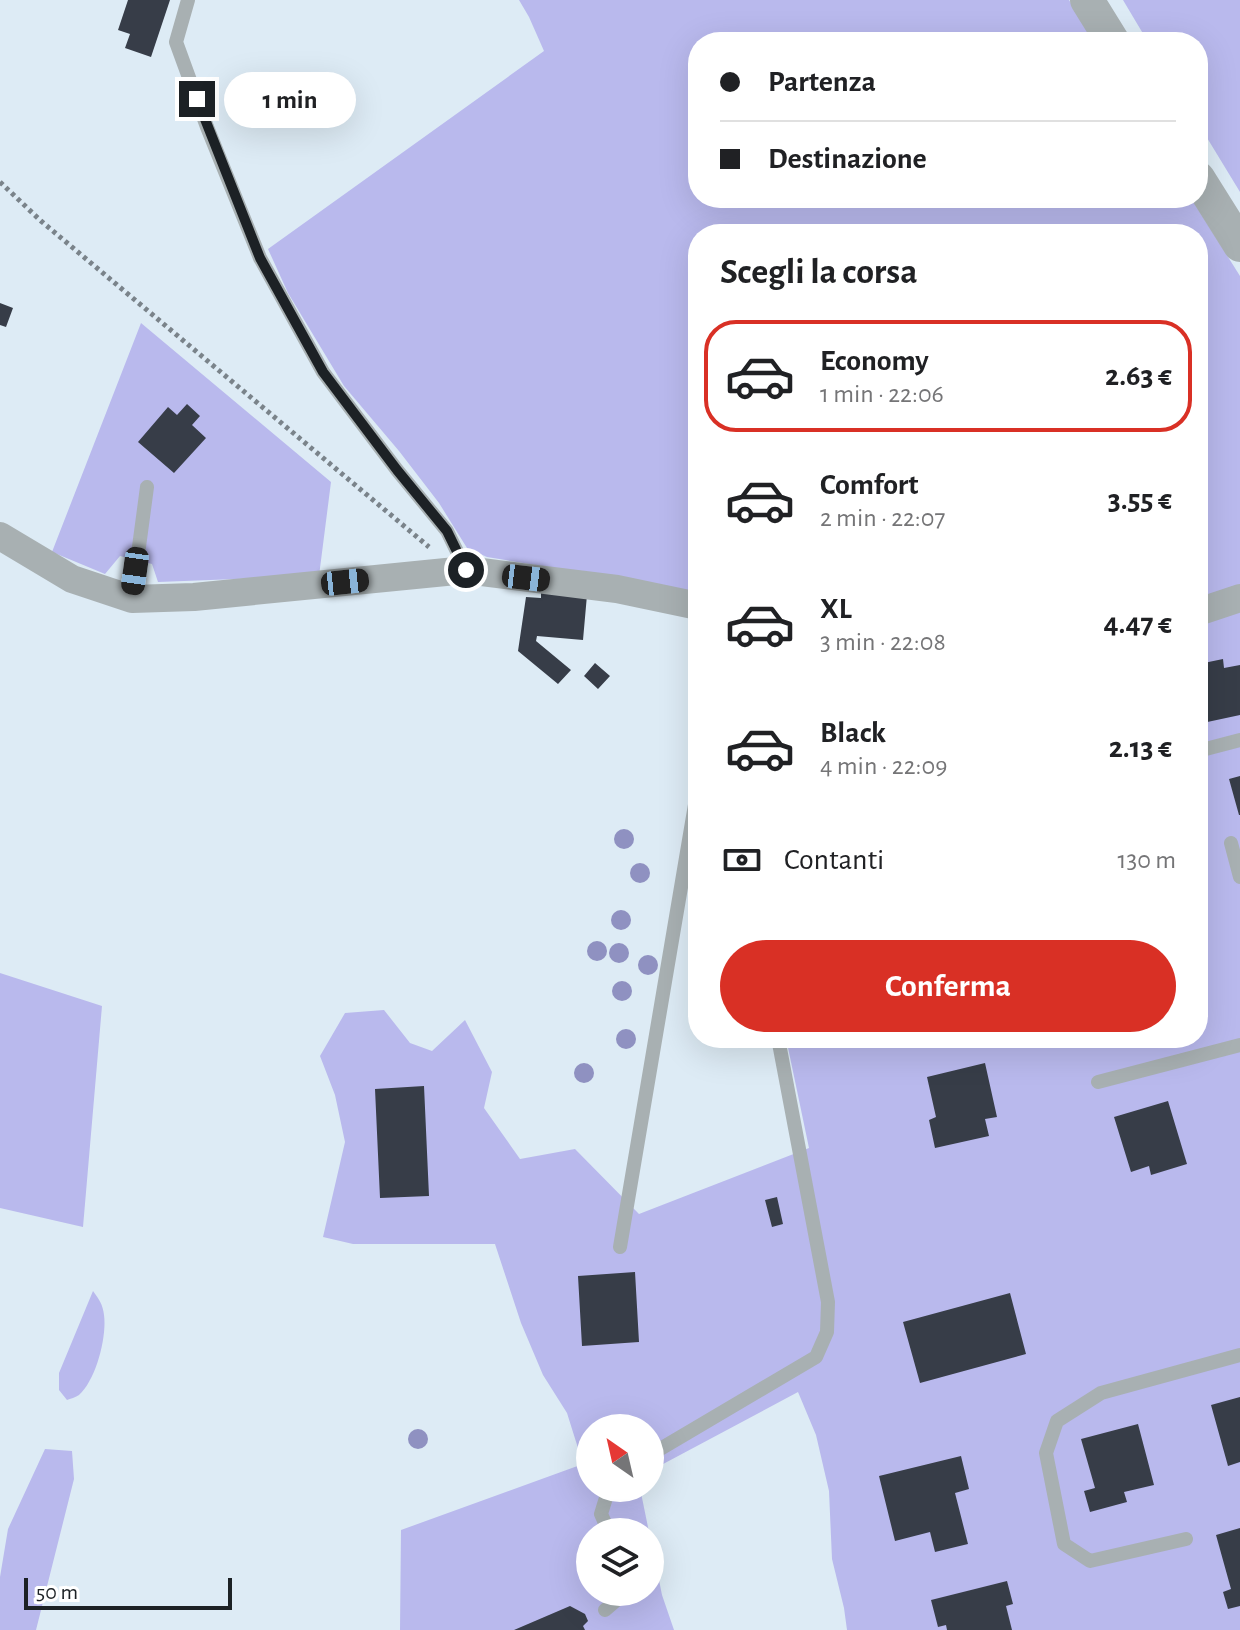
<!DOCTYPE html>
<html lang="it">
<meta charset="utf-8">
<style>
:root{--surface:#fff;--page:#f2f2f2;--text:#202124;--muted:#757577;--line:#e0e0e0;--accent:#d93025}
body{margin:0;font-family:"Alegreya Sans",sans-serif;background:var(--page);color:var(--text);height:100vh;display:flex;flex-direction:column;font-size:30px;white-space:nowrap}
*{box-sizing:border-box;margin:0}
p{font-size:26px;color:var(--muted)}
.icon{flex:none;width:44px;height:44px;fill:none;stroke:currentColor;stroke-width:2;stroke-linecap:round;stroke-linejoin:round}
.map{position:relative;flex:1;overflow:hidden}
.sheet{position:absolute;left:688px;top:224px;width:520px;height:824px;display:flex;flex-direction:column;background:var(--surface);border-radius:32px;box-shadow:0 8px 32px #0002}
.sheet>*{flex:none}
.top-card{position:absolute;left:688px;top:32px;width:520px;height:176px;border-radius:32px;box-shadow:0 8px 32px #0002;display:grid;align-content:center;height:176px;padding:0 32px;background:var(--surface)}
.needle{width:52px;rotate:326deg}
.controls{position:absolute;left:576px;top:1414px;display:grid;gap:16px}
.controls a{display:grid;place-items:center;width:88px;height:88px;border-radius:50%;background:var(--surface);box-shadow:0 8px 32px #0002;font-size:40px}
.scale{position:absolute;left:24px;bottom:20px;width:208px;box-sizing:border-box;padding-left:8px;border:4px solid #1c2125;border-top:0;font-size:22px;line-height:28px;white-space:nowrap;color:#1c2125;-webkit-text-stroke:6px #fff;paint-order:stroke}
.end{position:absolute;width:36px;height:36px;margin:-18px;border:10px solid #1c2125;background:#fff;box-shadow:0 0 0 4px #fff}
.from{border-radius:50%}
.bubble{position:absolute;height:56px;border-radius:28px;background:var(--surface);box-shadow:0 8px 32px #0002;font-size:26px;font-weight:700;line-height:56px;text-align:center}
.car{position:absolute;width:24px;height:48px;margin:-24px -12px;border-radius:10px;box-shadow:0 0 6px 2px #0007;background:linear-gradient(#222 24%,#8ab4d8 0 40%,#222 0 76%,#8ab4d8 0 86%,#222 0)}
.top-card b{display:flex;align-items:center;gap:28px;height:76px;font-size:30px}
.top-card b+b{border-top:2px solid var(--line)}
.top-card i{width:20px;height:20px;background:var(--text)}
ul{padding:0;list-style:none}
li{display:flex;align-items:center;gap:24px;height:112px;margin:0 16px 12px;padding:0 16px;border:4px solid transparent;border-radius:32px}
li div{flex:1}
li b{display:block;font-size:30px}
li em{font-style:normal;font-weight:700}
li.selected{border-color:var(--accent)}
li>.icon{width:72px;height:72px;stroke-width:1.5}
h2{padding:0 32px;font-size:36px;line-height:96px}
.pay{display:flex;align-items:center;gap:20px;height:88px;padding:0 32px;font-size:30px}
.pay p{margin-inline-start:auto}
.action{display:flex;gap:16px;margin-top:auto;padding:16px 32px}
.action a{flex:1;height:92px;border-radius:48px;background:var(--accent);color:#fff;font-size:32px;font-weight:700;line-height:92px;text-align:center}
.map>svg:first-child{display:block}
.green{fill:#b9b9ed}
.building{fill:#373d48}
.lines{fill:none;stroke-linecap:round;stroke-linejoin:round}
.path{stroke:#7a838a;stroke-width:5;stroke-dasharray:4 4;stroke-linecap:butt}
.service{stroke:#a8b0b2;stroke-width:14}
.minor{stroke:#a8b0b2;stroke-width:28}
.tertiary{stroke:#a8b0b2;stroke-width:34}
.tree{fill:#8f91c1}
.route{stroke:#1c2125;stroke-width:10}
</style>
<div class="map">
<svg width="1240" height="1630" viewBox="0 0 1240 1630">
<rect width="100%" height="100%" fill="#ddebf5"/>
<path class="green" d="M519 0H1069L1095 42H698V198H1191L1240 276V585L1198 601V234H698V594L615 578 487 557 467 548 439 503 399 451 344 386 288 293 268 249 544 51 529 17Z
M1123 0H1240V192L1198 123V42H1148Z
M141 323 331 482 319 576 158 582 152 564 120 556 105 574 52 552Z
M1240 602V1630H847L844 1608 832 1559 829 1491 816 1435 798 1392 650 1471V1428H590V1488H640L649 1532H590V1592H650V1535L662 1595 674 1630H400L401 1530 583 1464 567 1413 543 1375 521 1323 495 1244H353L323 1237 345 1142 335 1095 320 1056 345 1013 384 1010 410 1043 432 1051 465 1020 492 1072 484 1108 520 1159 575 1149 639 1214 809 1148 786 1038H1198V616Z
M0 973 102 1006 83 1227 0 1208Z
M93 1291C99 1299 103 1305 104 1315 107 1337 96 1380 79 1395 76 1397 70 1399 67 1400L59 1390V1373Z
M45 1449 72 1451 74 1479 36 1630H0V1577L8 1529Z"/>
<path class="building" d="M128 0H170L151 57 125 48 130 34 118 30Z
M0 303 13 308 6 327 0 325Z
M187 404 200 416 192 425 206 438 174 473 138 442 168 407 177 415Z
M541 591 587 595 583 640 537 636 536 641 571 670 558 684 518 651 526 597 541 598Z
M1223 659 1224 668 1240 665V715L1198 724V674L1201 673 1199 664Z
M595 663 610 676 598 689 584 676Z
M1240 776V815H1239L1229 779Z
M985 1063 997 1117 985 1119 989 1136 935 1148 929 1120 936 1117 927 1077Z
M424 1086 429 1196 380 1198 375 1089Z
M1168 1101 1187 1164 1151 1175 1149 1166 1131 1172 1114 1117Z
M777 1197 783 1224 772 1227 765 1200Z
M635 1272 639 1342 582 1346 578 1276Z
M1010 1293 1026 1354 920 1383 903 1322Z
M1240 1397V1462L1228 1466 1211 1405Z
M1138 1424 1154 1485 1124 1492 1127 1502 1090 1512 1084 1491 1095 1488 1081 1439Z
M961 1456 969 1489 955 1493 968 1544 935 1552 930 1532 895 1541 879 1476Z
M1240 1528V1606L1228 1609 1223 1592 1231 1589 1216 1535Z
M1007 1581 1013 1604 1006 1606 1012 1630H947L946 1625 938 1627 931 1600Z
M570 1606 585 1614 588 1621 583 1626 585 1630H514Z"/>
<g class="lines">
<path class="path" d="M0 182 41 221 429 547"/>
<path class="service" d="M188 0 176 42 207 127 260 258 323 372 397 470 447 531 466 570
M132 599 147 487
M1198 751 1240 740
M1231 843 1240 877
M1098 1082 1240 1045
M620 1247 698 787
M650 1455 816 1357 827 1332 828 1302 778 1038
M609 1532 601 1514 609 1488
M1186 1539 1090 1561 1064 1544 1046 1453 1057 1421 1101 1393 1240 1355
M605 1610 626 1592"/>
<path class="minor" d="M0 536 72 579 132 599 194 597 466 570 617 589 698 606
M1198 612 1240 598"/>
<path class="tertiary" d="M1087 0 1113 42
M1198 178 1240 245"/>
</g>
<g class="tree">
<circle cx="624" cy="839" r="10"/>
<circle cx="640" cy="873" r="10"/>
<circle cx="621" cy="920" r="10"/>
<circle cx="597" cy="951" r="10"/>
<circle cx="619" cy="953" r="10"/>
<circle cx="648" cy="965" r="10"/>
<circle cx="622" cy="991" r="10"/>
<circle cx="626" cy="1039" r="10"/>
<circle cx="584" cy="1073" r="10"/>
<circle cx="418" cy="1439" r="10"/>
</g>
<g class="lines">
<path class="route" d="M197 99 260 258 323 372 397 470 447 531 466 570"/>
</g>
</svg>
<div class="controls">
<a><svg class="needle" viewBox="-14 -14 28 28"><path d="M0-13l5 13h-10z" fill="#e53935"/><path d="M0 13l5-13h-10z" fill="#757577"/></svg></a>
<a><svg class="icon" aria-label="layers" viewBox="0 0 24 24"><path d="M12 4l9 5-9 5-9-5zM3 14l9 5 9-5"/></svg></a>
</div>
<div class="scale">50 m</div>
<i class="end from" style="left:466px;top:570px"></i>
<i class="end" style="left:197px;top:99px"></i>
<div class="bubble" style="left:224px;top:72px;width:132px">1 min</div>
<i class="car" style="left:135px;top:571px;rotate:188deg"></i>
<i class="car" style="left:526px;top:578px;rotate:97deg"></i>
<i class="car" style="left:345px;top:582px;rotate:84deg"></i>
<div class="top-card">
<b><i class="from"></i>Partenza</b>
<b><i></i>Destinazione</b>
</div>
<section class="sheet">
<h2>Scegli la corsa</h2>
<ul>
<li class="selected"><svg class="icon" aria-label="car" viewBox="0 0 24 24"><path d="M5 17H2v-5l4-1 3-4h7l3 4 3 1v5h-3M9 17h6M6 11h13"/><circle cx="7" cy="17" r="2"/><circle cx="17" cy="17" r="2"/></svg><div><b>Economy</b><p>1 min · 22:06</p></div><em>2.63 €</em></li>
<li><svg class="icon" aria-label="car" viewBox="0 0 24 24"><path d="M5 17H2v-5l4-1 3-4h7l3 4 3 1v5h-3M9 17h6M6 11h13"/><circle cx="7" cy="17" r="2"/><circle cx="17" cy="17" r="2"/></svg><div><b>Comfort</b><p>2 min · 22:07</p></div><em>3.55 €</em></li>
<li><svg class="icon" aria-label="car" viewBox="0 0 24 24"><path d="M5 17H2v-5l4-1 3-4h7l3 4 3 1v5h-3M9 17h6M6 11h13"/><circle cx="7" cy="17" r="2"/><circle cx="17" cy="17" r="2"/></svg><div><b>XL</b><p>3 min · 22:08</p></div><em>4.47 €</em></li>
<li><svg class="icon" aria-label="car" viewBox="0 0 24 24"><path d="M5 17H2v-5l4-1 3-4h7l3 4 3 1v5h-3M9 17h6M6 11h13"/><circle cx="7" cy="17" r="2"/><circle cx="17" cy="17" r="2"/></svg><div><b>Black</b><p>4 min · 22:09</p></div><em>2.13 €</em></li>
</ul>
<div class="pay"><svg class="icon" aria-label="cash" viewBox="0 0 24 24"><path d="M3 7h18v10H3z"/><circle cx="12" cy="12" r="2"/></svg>Contanti<p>130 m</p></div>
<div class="action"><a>Conferma</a></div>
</section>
</div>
